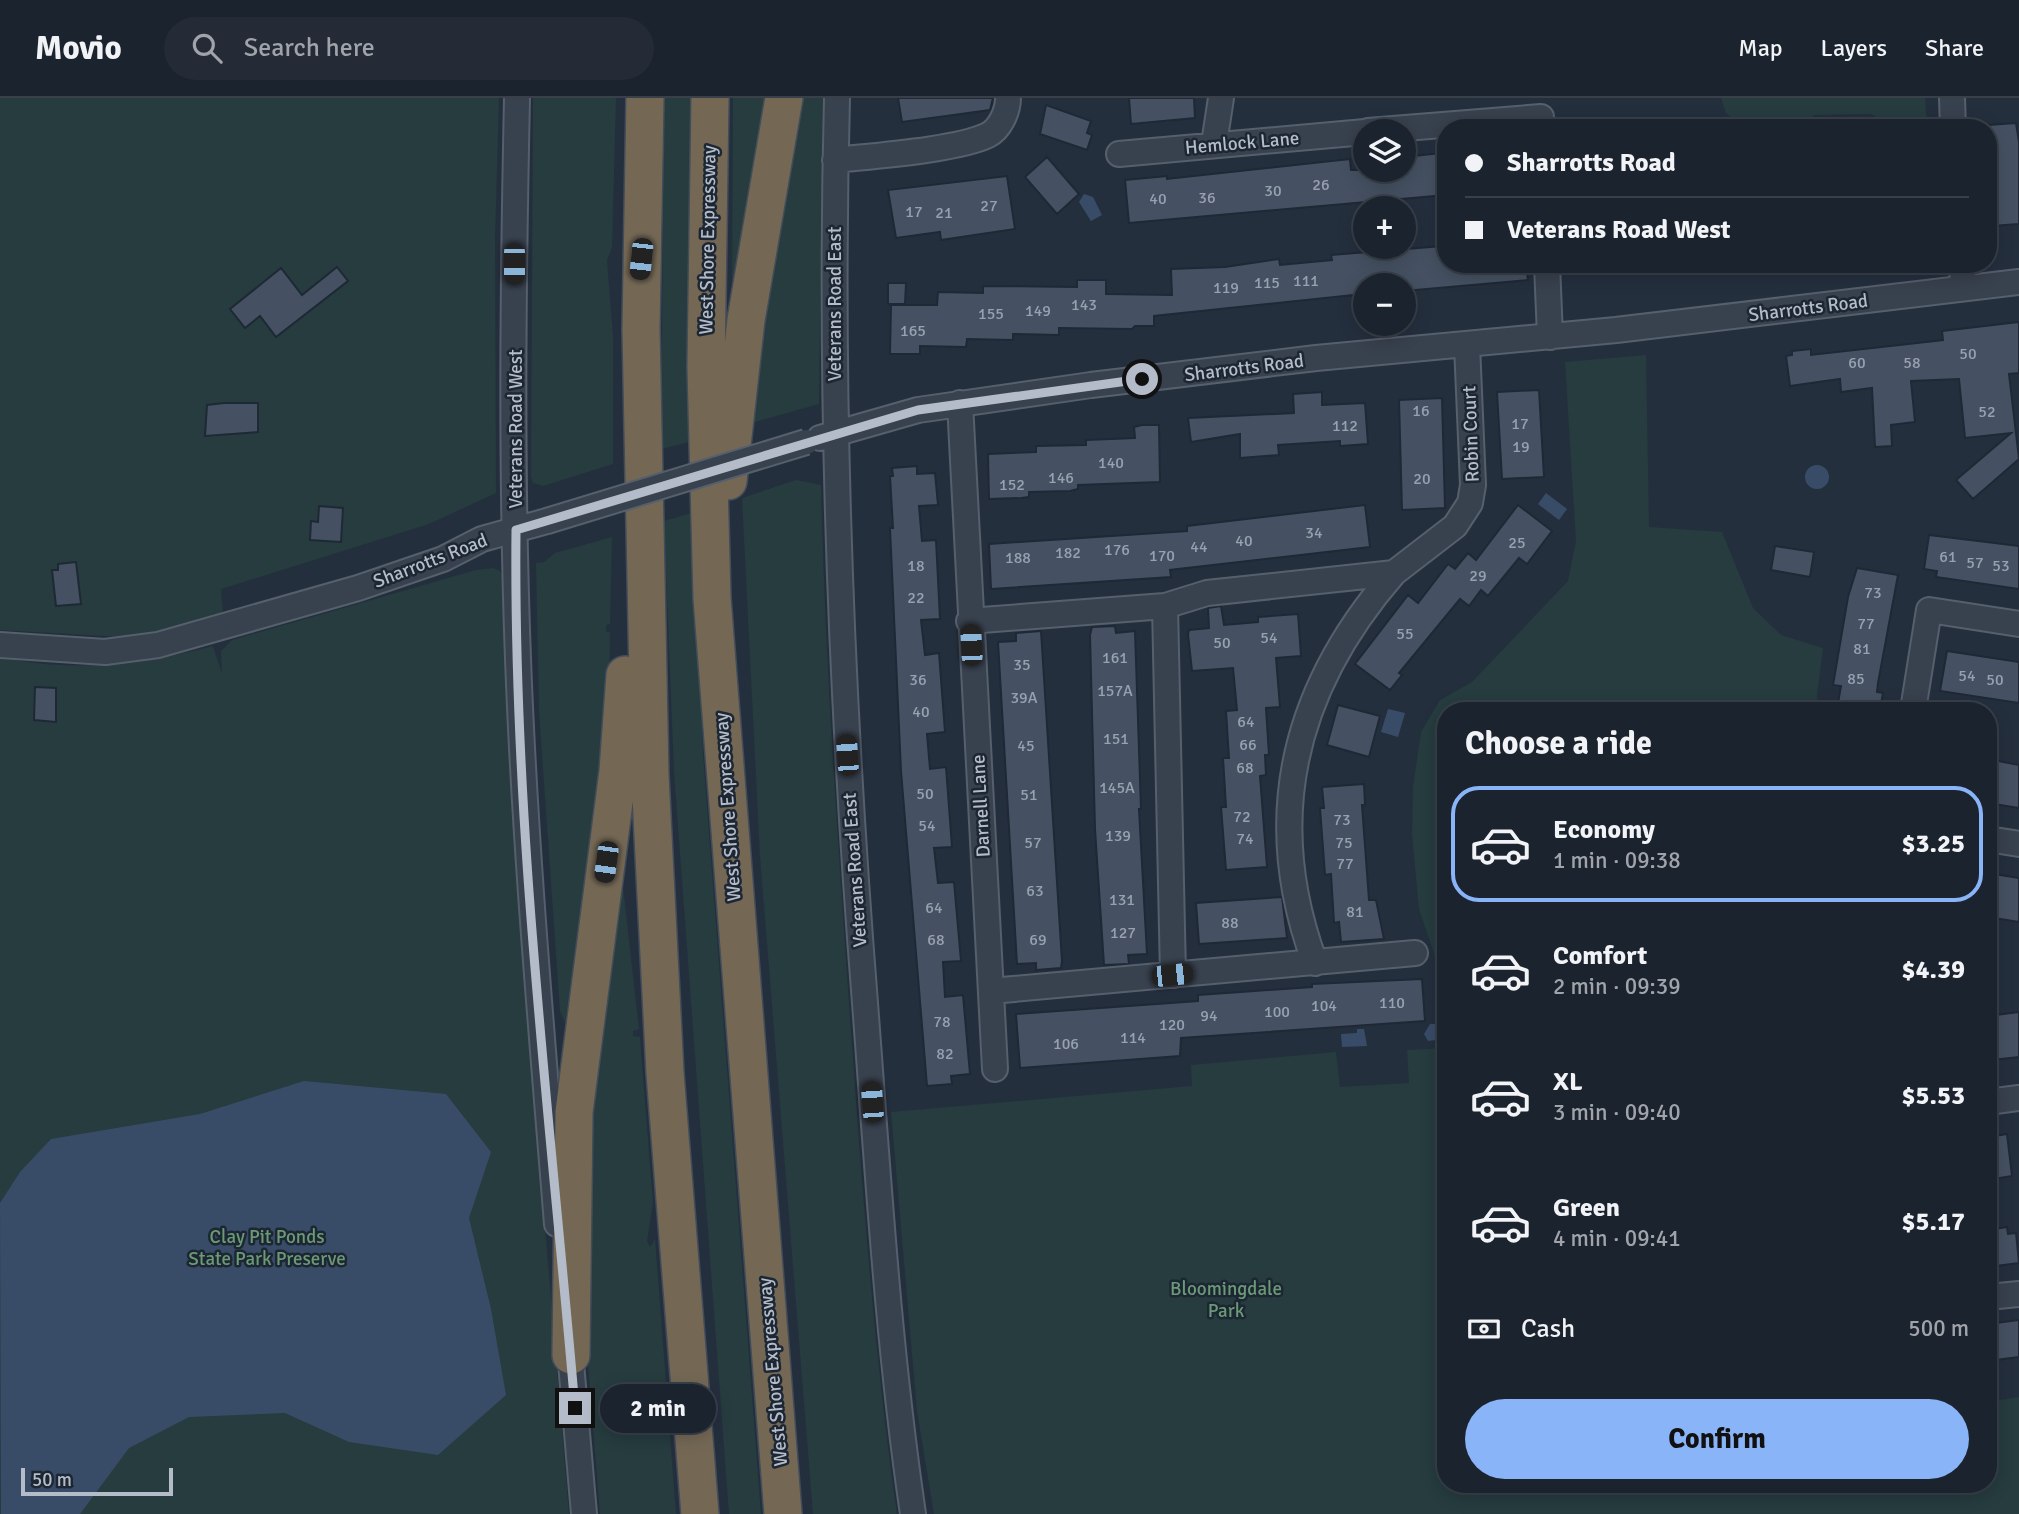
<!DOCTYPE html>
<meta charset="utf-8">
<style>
:root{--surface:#1b232e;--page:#242b36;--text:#f1f3f6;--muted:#a0a4aa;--line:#39404a;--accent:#8ab4f8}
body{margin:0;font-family:Signika,sans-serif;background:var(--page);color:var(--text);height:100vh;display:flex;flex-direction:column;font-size:26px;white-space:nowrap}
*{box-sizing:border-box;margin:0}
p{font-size:23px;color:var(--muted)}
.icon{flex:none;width:38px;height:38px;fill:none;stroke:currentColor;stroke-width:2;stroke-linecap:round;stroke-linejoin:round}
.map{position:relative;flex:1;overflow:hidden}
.drawer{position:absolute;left:1437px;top:604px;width:560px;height:791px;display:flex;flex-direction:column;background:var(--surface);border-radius:28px;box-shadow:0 4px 18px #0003,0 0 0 2px var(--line)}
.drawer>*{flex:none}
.top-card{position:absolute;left:1437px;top:21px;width:560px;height:154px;border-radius:28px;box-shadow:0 4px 18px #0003,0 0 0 2px var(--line);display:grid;align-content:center;height:154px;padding:0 28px;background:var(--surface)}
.fabs{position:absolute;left:1353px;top:21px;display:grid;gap:14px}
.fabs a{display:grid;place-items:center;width:63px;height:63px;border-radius:50%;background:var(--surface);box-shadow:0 4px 18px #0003,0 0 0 2px var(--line);font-size:35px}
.scale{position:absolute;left:21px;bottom:18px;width:152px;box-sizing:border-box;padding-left:7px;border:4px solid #b4bcc9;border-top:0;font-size:19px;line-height:24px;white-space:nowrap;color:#b4bcc9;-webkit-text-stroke:5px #1d2633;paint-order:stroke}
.end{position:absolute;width:32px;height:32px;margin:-16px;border:9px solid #b4bcc9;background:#111;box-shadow:0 0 0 4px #111}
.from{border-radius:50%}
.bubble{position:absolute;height:49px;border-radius:24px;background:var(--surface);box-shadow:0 4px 18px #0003,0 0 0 2px var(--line);font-size:23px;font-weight:800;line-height:49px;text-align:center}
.car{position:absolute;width:21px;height:42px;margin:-21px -10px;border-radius:9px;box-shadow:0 0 5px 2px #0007;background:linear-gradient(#222 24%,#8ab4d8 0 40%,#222 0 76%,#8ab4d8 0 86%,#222 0)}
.top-card b{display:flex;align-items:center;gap:24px;height:66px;font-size:26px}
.top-card b+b{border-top:2px solid var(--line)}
.top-card i{width:18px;height:18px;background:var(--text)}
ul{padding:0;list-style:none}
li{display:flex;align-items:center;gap:21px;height:116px;margin:0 14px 10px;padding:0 14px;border:4px solid transparent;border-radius:28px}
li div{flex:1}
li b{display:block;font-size:26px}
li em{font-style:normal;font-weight:800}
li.current{border-color:var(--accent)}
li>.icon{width:63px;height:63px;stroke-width:1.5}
h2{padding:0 28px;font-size:32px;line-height:84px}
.pay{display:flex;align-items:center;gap:18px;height:77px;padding:0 28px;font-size:26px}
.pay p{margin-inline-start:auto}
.cta{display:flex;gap:14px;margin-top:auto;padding:14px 28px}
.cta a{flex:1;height:80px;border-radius:42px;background:var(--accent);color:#111;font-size:28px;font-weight:800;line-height:80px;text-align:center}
header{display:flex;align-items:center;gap:42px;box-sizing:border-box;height:98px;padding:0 35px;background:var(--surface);border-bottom:2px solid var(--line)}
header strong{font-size:33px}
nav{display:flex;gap:38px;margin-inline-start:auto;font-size:24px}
.search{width:490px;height:63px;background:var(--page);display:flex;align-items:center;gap:18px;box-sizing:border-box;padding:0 24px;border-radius:38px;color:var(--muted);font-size:26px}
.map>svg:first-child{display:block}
.green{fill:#263c3f}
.water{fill:#394c67}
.building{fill:#455162;stroke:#1f2835;stroke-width:2}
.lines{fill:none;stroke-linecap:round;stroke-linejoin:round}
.minor-casing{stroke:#565f6c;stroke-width:28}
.highway-casing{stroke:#434c59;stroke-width:40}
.minor{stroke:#38414e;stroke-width:24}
.highway{stroke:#746855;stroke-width:37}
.minor-bridge-casing{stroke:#565f6c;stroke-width:28;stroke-linecap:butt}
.minor-bridge{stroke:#38414e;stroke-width:24}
.route{stroke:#b4bcc9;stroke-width:9}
.labels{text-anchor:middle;stroke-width:5;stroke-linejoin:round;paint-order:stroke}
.number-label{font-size:16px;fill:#98a1af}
.street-label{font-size:19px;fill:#b4bcc9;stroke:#1d2633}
.park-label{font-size:19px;fill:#6b9a76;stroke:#1d2633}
</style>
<header>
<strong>Movio</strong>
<div class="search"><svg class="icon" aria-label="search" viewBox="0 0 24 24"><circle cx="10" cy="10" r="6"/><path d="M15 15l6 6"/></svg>Search here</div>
<nav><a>Map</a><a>Layers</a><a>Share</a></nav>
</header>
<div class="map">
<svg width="2019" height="1416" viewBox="0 0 2019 1416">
<rect width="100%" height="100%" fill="#242f3e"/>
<path class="green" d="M0 0H499L495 141 496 395 429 426 221 491 223 515 156 534 121 539 0 532Z
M533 0H616L612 150 607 162 613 239V366L543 388 533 385 531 379Z
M664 0H694L689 344 661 351Z
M733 0H774L733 197 732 193Z
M794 0H823L819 306 748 326Z
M1721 0H1925L1927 30H1880L1877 19 1870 16 1813 17V30H1743L1726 15Z
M1646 257 1649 429 1722 434 1753 510 1781 537 1823 550 1817 597 1819 612H1446L1445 888 1419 811 1412 736 1413 689 1421 634 1440 602 1472 584 1568 483 1576 443 1565 264Z
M796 382 821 387C825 560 837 732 849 905 861 1075 873 1247 897 1416H813L760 758 742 400Z
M695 414 703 656 761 1416H729L674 674 664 423Z
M612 439 610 526 606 527V534H610L609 611 565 925 560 913 539 613 536 465 544 464 555 455Z
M493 470 500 473 504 483 527 913 569 1416H0V559C72 575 143 567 213 548L222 576 221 553 232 542 476 472Z
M621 771 639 931 633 933V938L640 939 653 1105 647 1143 650 1149 655 1141 676 1416H600L583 1203 582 1092Z
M1445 950 1446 1386H1988V1304L2019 1299V1416H934L917 1313 891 1014 1192 988 1191 967 1336 954 1340 989 1409 985 1407 952Z"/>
<path class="water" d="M1084 96 1093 99 1102 117 1091 123 1079 104Z
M1805 379a12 12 0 1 1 24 0a12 12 0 1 1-24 0Z
M1546 395 1567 411 1559 422 1538 406Z
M1388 611 1405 615 1398 639 1381 634Z
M1430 926H1445V941L1428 943 1424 936Z
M1357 931H1364L1367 948 1342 949 1341 936 1357 935Z
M304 983 446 996 491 1054 469 1120 491 1211 506 1297 438 1357 349 1344 285 1315 189 1319 129 1350 80 1416H1L0 1105 20 1074 51 1041 200 1016Z"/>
<path class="building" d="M898 0H993L990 12 902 24Z
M1129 0H1194L1195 20 1131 26Z
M1046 7 1091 23 1087 35 1092 37 1087 52 1040 36Z
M2016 25 2019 44V126L1992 128 1988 98V27Z
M1441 55 1446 97 1129 125 1125 82 1167 78V81L1350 61 1351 72H1404V59Z
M1047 59 1079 96 1057 116 1025 79Z
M1007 78 1015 131 941 142 940 134 896 140 888 92Z
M1443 148 1444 166H1526L1528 182 1404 193V187H1363V196L1154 218V228H1135L1132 231 1059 230V237L1013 236V242L967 241 966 249 920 248V256H890L891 207H937L938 194 983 195V188L1077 189V182H1106V196L1172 197 1171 171 1225 169 1279 161 1280 167 1332 162 1331 157Z
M337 169 348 183 276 239 260 218 245 230 230 211 281 170 302 197Z
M888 185H906L905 206H888Z
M2019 224V275L2009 276 2019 361 1973 401 1956 382 2011 335 1965 340 1959 281 1911 283 1915 324 1891 327 1892 348 1875 349 1872 290 1841 294 1840 281 1790 288 1786 258 1792 257V253L1811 251V257L1943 242 1942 233Z
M1539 292 1544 379 1502 381 1497 294Z
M1322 294V307L1365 305 1368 346 1340 348V343L1278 347 1279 357 1240 360V336L1191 344 1188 320 1294 315 1293 296Z
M1442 300 1445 410 1402 412 1399 302Z
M224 305H258V334L205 338 207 307Z
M1142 327H1159L1160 384 1078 387V391L1070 393 1029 394V399L1021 400 989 401 988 356 1036 354V348L1086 347V342L1135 340 1134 329Z
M917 368V376L935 375 938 407 919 408 922 443 936 442 940 521 921 522 925 557 939 555 945 634 927 636 930 671 946 669 952 749 934 750 938 785 954 784 961 863 943 864 945 899 963 897 970 976 951 978 952 986 927 988 901 673 890 430H893L890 378H893L892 370Z
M1365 407 1370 449 1170 472 1171 479 991 491 989 446 1187 433V428Z
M1518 407 1552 433 1527 466 1519 460 1488 498 1481 492 1469 508 1460 501 1399 575 1402 577 1390 592 1355 566 1408 497 1418 505 1448 466 1455 471 1468 455 1476 462Z
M319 408 343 410 341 444 310 442 311 423 318 424Z
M1929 437 2019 448V491L1936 479 1937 473 1924 471Z
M1775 448 1814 454 1810 479 1771 472Z
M76 464 81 506 56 508 52 472H58V466Z
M1857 470 1898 477 1878 585 1877 594 1883 595 1880 612H1843L1844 606 1838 605 1841 588 1833 587 1848 499Z
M1221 508 1224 527 1258 524V519L1298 516 1301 558 1276 560 1280 609 1266 610 1269 657H1265L1266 677 1260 678 1267 769 1226 772 1221 709H1226L1223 660H1229L1226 613 1237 612 1233 570 1192 573 1188 536 1189 532 1209 530 1208 510Z
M1115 528 1116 535 1135 533 1141 711H1139L1147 856 1128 857 1129 866 1104 867 1095 731 1090 537 1092 529Z
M1041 533 1062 863 1061 870 1036 872V865L1017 866 998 544 1016 543V535Z
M1947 553 2019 564V605L1940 593Z
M35 589 56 590V624L34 622Z
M1338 607 1380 618 1369 659 1327 647Z
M1988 661 2019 667V710L1988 705Z
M1364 686 1365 707H1362L1369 802H1376L1384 841 1341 844 1339 824 1334 825 1331 776 1325 777 1320 710H1324L1322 689Z
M1988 775 2019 780V824L1988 819Z
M1282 799 1287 840 1199 846 1196 805Z
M1422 881 1425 923 1181 940 1180 958 1020 970 1016 916 1198 903V897L1312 889V886Z
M2019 914V959L1992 962 1988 959V918Z
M2007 1036 2012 1078 1988 1082V1039Z
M2007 1129 2008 1136 2016 1135 2019 1165 1988 1169V1132Z
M2019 1222V1259L1988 1263V1226Z"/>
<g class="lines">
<g class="minor-casing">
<path id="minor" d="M517 0C513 187 511 374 518 561 525 750 542 938 557 1126
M837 0C829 303 841 603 865 905 878 1076 888 1246 913 1416
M1952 0 1953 30
M1368 33 1541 19
M1214 46 1221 0
M1119 56 1365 34
M835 62C871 58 958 52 988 37 1000 31 1008 13 1008 0
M1547 166 1550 239
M1962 166 1963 190
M960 305 995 971
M820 340 918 312 1091 287 1316 260 1616 232 2019 184
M1165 508 1173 877
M969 523 1165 508 1207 495 1394 475 1455 428 1470 405 1473 387 1467 247
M0 547 105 554 158 547 358 490 443 461 482 441 547 423
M1913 612 1929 512 2019 526
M1988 741 2019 746
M1315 865C1261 719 1294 590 1394 475
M991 893 1415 855
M1988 1004 2019 1000
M1988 1199 2019 1196
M569 1242 584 1416"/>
</g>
<g class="highway-casing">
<path id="highway" d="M645 0 641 231 650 678 665 975 700 1416
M710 0 706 269 712 500 783 1416
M728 383 746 222 784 0
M571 1257 574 1014 618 673 625 577"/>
</g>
<use href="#minor" class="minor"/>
<use href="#highway" class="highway"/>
<g class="minor-bridge-casing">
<path id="minor-bridge" d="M547 423 806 344"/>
</g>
<use href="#minor-bridge" class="minor-bridge"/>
</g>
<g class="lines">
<path class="route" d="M575 1310C550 1018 513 725 516 432L918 312 1142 281"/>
</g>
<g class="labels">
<g class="number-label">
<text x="1321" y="92">26</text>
<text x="1273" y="98">30</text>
<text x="1207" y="105">36</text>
<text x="1158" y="106">40</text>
<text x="989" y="113">27</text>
<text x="914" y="119">17</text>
<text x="944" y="120">21</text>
<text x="1306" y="188">111</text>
<text x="1267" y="190">115</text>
<text x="1226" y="195">119</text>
<text x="1084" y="212">143</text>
<text x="1038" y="218">149</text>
<text x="991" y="221">155</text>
<text x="913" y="238">165</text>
<text x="1968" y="261">50</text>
<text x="1857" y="270">60</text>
<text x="1912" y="270">58</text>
<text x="1421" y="318">16</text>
<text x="1987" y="319">52</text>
<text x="1520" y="331">17</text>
<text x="1345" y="333">112</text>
<text x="1521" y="354">19</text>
<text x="1111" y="370">140</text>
<text x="1061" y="385">146</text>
<text x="1422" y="386">20</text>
<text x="1012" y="392">152</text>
<text x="1314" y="440">34</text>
<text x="1244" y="448">40</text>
<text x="1517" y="450">25</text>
<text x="1199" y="454">44</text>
<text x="1117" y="457">176</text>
<text x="1068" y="460">182</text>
<text x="1162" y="463">170</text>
<text x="1948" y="464">61</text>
<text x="1018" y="465">188</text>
<text x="1975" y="470">57</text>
<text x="916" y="473">18</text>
<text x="2001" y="473">53</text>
<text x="1478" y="483">29</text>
<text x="1873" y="500">73</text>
<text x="916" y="505">22</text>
<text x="1866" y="531">77</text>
<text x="1405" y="541">55</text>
<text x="1269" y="545">54</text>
<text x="1222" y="550">50</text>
<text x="1862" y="556">81</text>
<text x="1115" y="565">161</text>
<text x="1022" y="572">35</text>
<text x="1967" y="583">54</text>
<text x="1856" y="586">85</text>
<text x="918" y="587">36</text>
<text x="1995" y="587">50</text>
<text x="1115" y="598">157A</text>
<text x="1024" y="605">39A</text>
<text x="921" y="619">40</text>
<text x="1246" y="629">64</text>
<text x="1116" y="646">151</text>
<text x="1248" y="652">66</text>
<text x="1026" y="653">45</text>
<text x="1245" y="675">68</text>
<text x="1117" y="695">145A</text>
<text x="925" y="701">50</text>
<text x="1029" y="702">51</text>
<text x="1242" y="724">72</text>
<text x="1342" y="727">73</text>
<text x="927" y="733">54</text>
<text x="1118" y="743">139</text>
<text x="1245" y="746">74</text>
<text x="1033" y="750">57</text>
<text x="1344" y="750">75</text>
<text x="1345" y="771">77</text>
<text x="1035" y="798">63</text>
<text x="1122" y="807">131</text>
<text x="934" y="815">64</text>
<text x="1355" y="819">81</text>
<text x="1230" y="830">88</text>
<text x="1123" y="840">127</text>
<text x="936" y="847">68</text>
<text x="1038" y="847">69</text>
<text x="1392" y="910">110</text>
<text x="1324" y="913">104</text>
<text x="1277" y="919">100</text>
<text x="1209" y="923">94</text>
<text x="942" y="929">78</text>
<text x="1172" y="932">120</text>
<text x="1133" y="945">114</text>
<text x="1066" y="951">106</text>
<text x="945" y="961">82</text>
</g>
<g class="street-label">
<text transform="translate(1242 44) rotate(-5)" y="7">Hemlock Lane</text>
<text transform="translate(707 142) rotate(-89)" y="7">West Shore Expressway</text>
<text transform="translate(834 206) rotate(-90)" y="7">Veterans Road East</text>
<text transform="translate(1808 209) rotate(-7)" y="7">Sharrotts Road</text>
<text transform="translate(1244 269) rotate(-7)" y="7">Sharrotts Road</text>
<text transform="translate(515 331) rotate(-90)" y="7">Veterans Road West</text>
<text transform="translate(1470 336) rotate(-92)" y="7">Robin Court</text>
<text transform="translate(430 462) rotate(-21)" y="7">Sharrotts Road</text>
<text transform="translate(980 708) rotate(-93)" y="7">Darnell Lane</text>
<text transform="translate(727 709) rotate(-94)" y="7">West Shore Expressway</text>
<text transform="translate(854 772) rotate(-94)" y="7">Veterans Road East</text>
<text transform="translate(772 1274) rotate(-95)" y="7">West Shore Expressway</text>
</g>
<g class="park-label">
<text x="267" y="1145">Clay Pit Ponds<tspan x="267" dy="22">State Park Preserve</tspan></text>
<text x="1226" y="1197">Bloomingdale<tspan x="1226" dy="22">Park</tspan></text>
</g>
</g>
</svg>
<div class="fabs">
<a><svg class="icon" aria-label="layers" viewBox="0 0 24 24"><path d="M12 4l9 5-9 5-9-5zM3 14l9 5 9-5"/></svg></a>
<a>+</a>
<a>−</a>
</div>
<div class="scale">50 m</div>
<i class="end from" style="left:1142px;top:281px"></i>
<i class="end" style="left:575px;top:1310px"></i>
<div class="bubble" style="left:600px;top:1286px;width:116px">2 min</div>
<i class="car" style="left:641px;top:161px;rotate:186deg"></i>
<i class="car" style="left:514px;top:166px;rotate:180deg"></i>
<i class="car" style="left:971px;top:547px;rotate:357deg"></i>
<i class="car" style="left:847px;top:657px;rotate:356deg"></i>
<i class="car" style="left:606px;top:764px;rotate:188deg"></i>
<i class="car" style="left:1172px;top:877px;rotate:84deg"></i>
<i class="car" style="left:872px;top:1004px;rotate:356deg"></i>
<div class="top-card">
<b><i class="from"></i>Sharrotts Road</b>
<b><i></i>Veterans Road West</b>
</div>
<section class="drawer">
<h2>Choose a ride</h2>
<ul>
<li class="current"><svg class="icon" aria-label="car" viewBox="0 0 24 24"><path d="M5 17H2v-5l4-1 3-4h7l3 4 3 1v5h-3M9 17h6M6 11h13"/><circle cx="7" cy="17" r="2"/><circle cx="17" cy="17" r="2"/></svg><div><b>Economy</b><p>1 min · 09:38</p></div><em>$3.25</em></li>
<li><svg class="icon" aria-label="car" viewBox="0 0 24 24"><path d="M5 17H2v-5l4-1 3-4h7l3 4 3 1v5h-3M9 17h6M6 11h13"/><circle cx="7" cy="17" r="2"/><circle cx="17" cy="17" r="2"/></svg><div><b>Comfort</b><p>2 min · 09:39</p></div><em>$4.39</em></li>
<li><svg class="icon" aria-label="car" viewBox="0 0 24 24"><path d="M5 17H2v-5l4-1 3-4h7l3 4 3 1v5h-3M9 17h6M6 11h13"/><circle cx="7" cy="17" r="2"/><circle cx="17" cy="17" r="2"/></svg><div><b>XL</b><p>3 min · 09:40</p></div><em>$5.53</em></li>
<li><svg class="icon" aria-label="car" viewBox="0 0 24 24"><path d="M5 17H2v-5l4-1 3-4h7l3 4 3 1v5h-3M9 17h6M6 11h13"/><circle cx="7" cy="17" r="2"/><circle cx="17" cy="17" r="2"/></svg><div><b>Green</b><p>4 min · 09:41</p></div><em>$5.17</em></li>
</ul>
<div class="pay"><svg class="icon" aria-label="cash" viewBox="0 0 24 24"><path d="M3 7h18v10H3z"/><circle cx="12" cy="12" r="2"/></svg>Cash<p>500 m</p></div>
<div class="cta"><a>Confirm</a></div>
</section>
</div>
